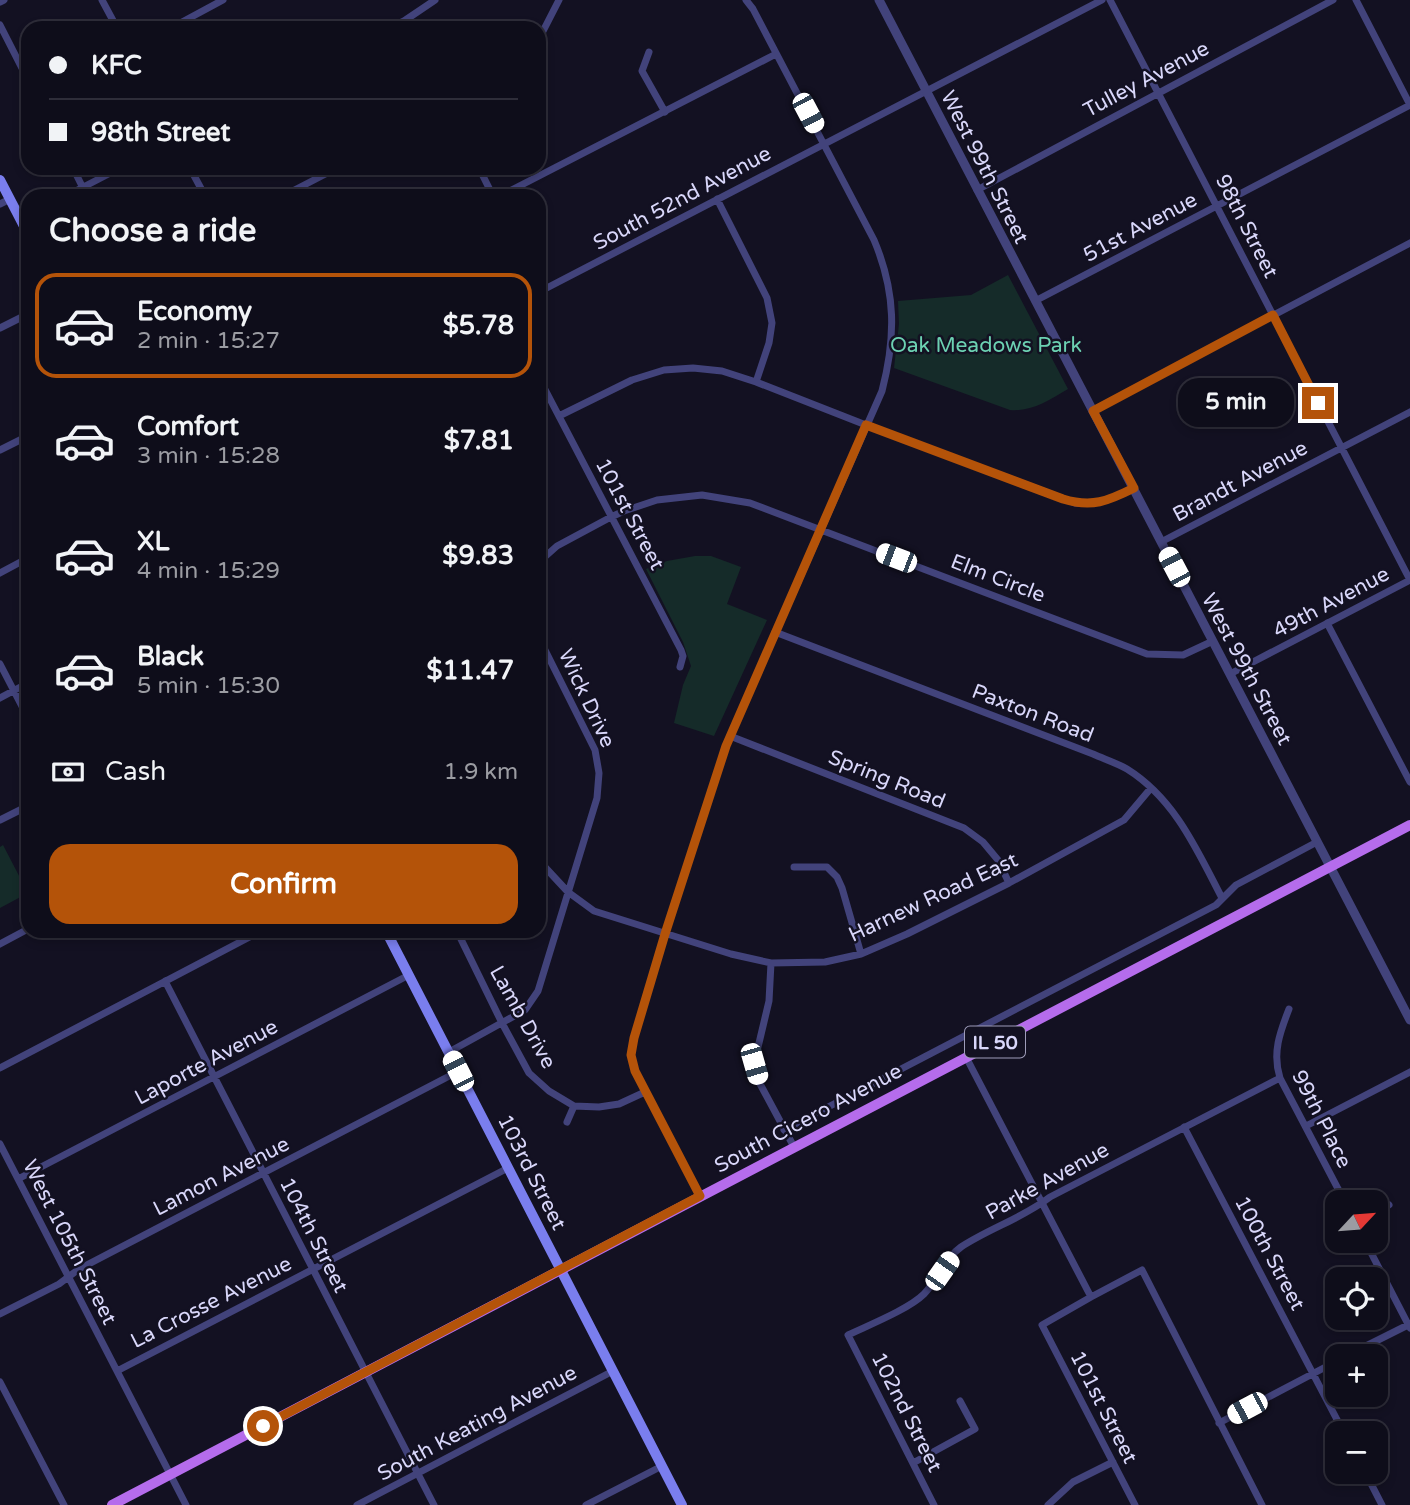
<!DOCTYPE html>
<meta charset="utf-8">
<style>
:root{--surface:#0e0d1a;--page:#1c1b27;--text:#f1f3f6;--muted:#9b9ca2;--line:#2e2d39;--accent:#b45309}
body{margin:0;font-family:"Varela Round",sans-serif;background:var(--page);color:var(--text);height:100vh;display:flex;flex-direction:column;font-size:26px;white-space:nowrap}
*{box-sizing:border-box;margin:0}
p{font-size:23px;color:var(--muted)}
.icon{flex:none;width:38px;height:38px;fill:none;stroke:currentColor;stroke-width:2;stroke-linecap:round;stroke-linejoin:round}
.map{position:relative;flex:1;overflow:hidden}
.drawer{position:absolute;left:21px;top:189px;width:525px;height:749px;display:flex;flex-direction:column;background:var(--surface);border-radius:21px;box-shadow:0 4px 10px #0003,0 0 0 2px var(--line)}
.drawer>*{flex:none}
.top-card{position:absolute;left:21px;top:21px;width:525px;height:154px;border-radius:21px;box-shadow:0 4px 10px #0003,0 0 0 2px var(--line);display:grid;align-content:center;height:154px;padding:0 28px;background:var(--surface)}
.needle{width:46px;rotate:64deg}
.buttons{position:absolute;left:1325px;top:1190px;display:grid;gap:14px}
.buttons a{display:grid;place-items:center;width:63px;height:63px;border-radius:14px;background:var(--surface);box-shadow:0 4px 10px #0003,0 0 0 2px var(--line);font-size:35px}
.end{position:absolute;width:32px;height:32px;margin:-16px;border:9px solid #b45309;background:#fff;box-shadow:0 0 0 4px #fff}
.from{border-radius:50%}
.bubble{position:absolute;height:49px;border-radius:21px;background:var(--surface);box-shadow:0 4px 10px #0003,0 0 0 2px var(--line);font-size:23px;font-weight:700;line-height:49px;text-align:center}
.car{position:absolute;width:21px;height:42px;margin:-21px -10px;border-radius:9px;box-shadow:0 0 5px 2px #0007;background:linear-gradient(#fff 24%,#345 0 40%,#fff 0 76%,#345 0 86%,#fff 0)}
.top-card b{display:flex;align-items:center;gap:24px;height:66px;font-size:26px}
.top-card b+b{border-top:2px solid var(--line)}
.top-card i{width:18px;height:18px;background:var(--text)}
ul{padding:0;list-style:none}
li{display:flex;align-items:center;gap:21px;height:105px;margin:0 14px 10px;padding:0 14px;border:4px solid transparent;border-radius:21px}
li div{flex:1}
li b{display:block;font-size:26px}
li em{font-style:normal;font-weight:700}
li.current{border-color:var(--accent)}
li>.icon{width:63px;height:63px;stroke-width:1.5}
h2{padding:0 28px;font-size:32px;line-height:84px}
.pay{display:flex;align-items:center;gap:18px;height:77px;padding:0 28px;font-size:26px}
.pay p{margin-inline-start:auto}
.cta{display:flex;gap:14px;margin-top:auto;padding:14px 28px}
.cta a{flex:1;height:80px;border-radius:21px;background:var(--accent);color:#fff;font-size:28px;font-weight:700;line-height:80px;text-align:center}
.map>svg:first-child{display:block}
.green{fill:#152b29}
.lines{fill:none;stroke-linecap:round;stroke-linejoin:round}
.minor{stroke:#42437b;stroke-width:7}
.tertiary{stroke:#42437b;stroke-width:9}
.secondary{stroke:#7a7eee;stroke-width:10}
.primary{stroke:#b56cec;stroke-width:10}
.route{stroke:#b45309;stroke-width:9}
.labels{text-anchor:middle;stroke-width:5;stroke-linejoin:round;paint-order:stroke}
.shield{fill:#131122;stroke:#9e9cb9;stroke-width:2}
.shield-label{font-size:19px;font-weight:bold;fill:#d9d7fa}
.street-label{font-size:21px;fill:#d9d7fa;stroke:#131122}
.park-label{font-size:21px;fill:#6cd1b2;stroke:#131122}
</style>
<div class="map">
<svg width="1410" height="1505" viewBox="0 0 1410 1505">
<rect width="100%" height="100%" fill="#131122"/>
<path class="green" d="M1008 275 1068 389C1049 400 1032 412 1010 410L894 368 899 324 898 301 971 295Z
M695 556H711L741 567 727 604 767 620 714 736 674 723 683 685 691 666 683 642 646 569 667 561Z
M3 845 28 893 0 908V847Z"/>
<g class="lines">
<path class="minor" d="M102 0 117 28
M1110 0 1410 580
M1356 0 1410 105
M0 2 4 0
M0 25 28 80
M171 28 223 0
M390 28 404 21 435 0
M539 39 559 0
M649 52 642 71 665 112
M73 168 87 196
M190 168 205 196
M479 168 493 196
M977 190 1333 0
M66 196 120 168
M283 196 337 168
M500 196 776 54
M717 199 767 298 772 323 769 343 756 382
M0 204 10 199
M539 292 1102 0
M1035 301 1410 105
M0 328 28 314
M539 378 681 650 683 656 680 667
M1092 411 1410 243
M559 416 632 380 664 370 693 368 722 371 756 382 866 425 1075 503C1097 506 1114 498 1134 488
M0 450 28 436
M1161 542 1410 412
M539 562 557 546 611 517 624 511 657 500 702 495 750 503 1147 654 1183 655 1213 641
M0 573 28 558
M1327 623 1410 782
M775 632 1093 754C1104 759 1117 763 1127 769 1175 799 1197 850 1222 898
M0 664 28 718
M1230 674 1410 580
M0 698 28 683
M730 736 964 828 983 842 998 860 1009 883
M0 820 28 806
M539 858 542 864 568 892 594 911 731 954 771 963 825 962 861 954 907 934 1009 883 1124 820 1151 788
M794 867H827L837 877 842 888 861 954
M457 931 502 1023 529 1073 549 1091 574 1106 599 1107 619 1104 645 1092
M0 944 28 929
M771 963 769 1001 754 1064 759 1082 794 1147
M165 981 434 1505
M1289 1009C1280 1032 1272 1053 1280 1078L1345 1202
M449 1052 525 1010 538 991 597 798 599 773 595 750 539 638
M966 1057 1091 1297
M0 1068 261 931
M567 1122 574 1106
M1306 1126 1410 1072
M1184 1127 1344 1433
M784 1130 1216 905 1236 885 1317 842
M0 1144 186 1505
M18 1179 409 975
M700 1196 635 1071 631 1055 634 1038 665 934 726 746 882 391C896 337 896 292 874 240L753 9 746 0
M1376 1212 1389 1205
M1365 1241 1410 1328
M0 1314 59 1284 79 1269 459 1071
M1346 1356 1410 1324
M117 1371 508 1168
M0 1382 64 1505
M1219 1423 1337 1361
M913 1463 975 1429 960 1401
M1365 1472 1382 1505
M357 1505 613 1371
M586 1505 662 1466
M934 1505 848 1335C869 1325 909 1309 924 1294 938 1280 945 1258 961 1247 990 1228 1023 1218 1050 1197L1280 1078
M1048 1505 1073 1482 1113 1462
M1135 1505 1042 1325 1091 1297 1142 1270 1262 1505"/>
<path class="tertiary" d="M879 0 1410 1020"/>
<path class="secondary" d="M0 180 28 234
M386 931 682 1505"/>
<path class="primary" d="M112 1505 1410 825"/>
</g>
<g class="lines">
<path class="route" d="M263 1426 700 1196 635 1071 631 1055 634 1038 665 934 726 746 866 425 1063 499C1092 508 1108 501 1134 488L1093 411 1273 315 1318 403"/>
</g>
<g class="labels">
<rect class="shield" x="965" y="1026.5" width="60" height="31" rx="5"/>
<g class="shield-label">
<text x="995" y="1049">IL 50</text>
</g>
<g class="street-label">
<text transform="translate(1146 79) rotate(-28)" y="7">Tulley Avenue</text>
<text transform="translate(985 167) rotate(63)" y="7">West 99th Street</text>
<text transform="translate(682 198) rotate(-28)" y="7">South 52nd Avenue</text>
<text transform="translate(1247 226) rotate(63)" y="7">98th Street</text>
<text transform="translate(1140 227) rotate(-28)" y="7">51st Avenue</text>
<text transform="translate(1240 481) rotate(-28)" y="7">Brandt Avenue</text>
<text transform="translate(630 514) rotate(62)" y="7">101st Street</text>
<text transform="translate(998 578) rotate(21)" y="7">Elm Circle</text>
<text transform="translate(1331 602) rotate(-28)" y="7">49th Avenue</text>
<text transform="translate(1247 669) rotate(62)" y="7">West 99th Street</text>
<text transform="translate(587 698) rotate(65)" y="7">Wick Drive</text>
<text transform="translate(1033 713) rotate(21)" y="7">Paxton Road</text>
<text transform="translate(887 779) rotate(22)" y="7">Spring Road</text>
<text transform="translate(933 897) rotate(-25)" y="7">Harnew Road East</text>
<text transform="translate(523 1017) rotate(61)" y="7">Lamb Drive</text>
<text transform="translate(206 1062) rotate(-28)" y="7">Laporte Avenue</text>
<text transform="translate(808 1118) rotate(-28)" y="7">South Cicero Avenue</text>
<text transform="translate(1322 1119) rotate(63)" y="7">99th Place</text>
<text transform="translate(532 1172) rotate(63)" y="7">103rd Street</text>
<text transform="translate(221 1176) rotate(-27)" y="7">Lamon Avenue</text>
<text transform="translate(1047 1181) rotate(-29)" y="7">Parke Avenue</text>
<text transform="translate(314 1235) rotate(63)" y="7">104th Street</text>
<text transform="translate(70 1242) rotate(63)" y="7">West 105th Street</text>
<text transform="translate(1270 1253) rotate(62)" y="7">100th Street</text>
<text transform="translate(211 1302) rotate(-27)" y="7">La Crosse Avenue</text>
<text transform="translate(1104 1407) rotate(63)" y="7">101st Street</text>
<text transform="translate(907 1412) rotate(63)" y="7">102nd Street</text>
<text transform="translate(477 1423) rotate(-28)" y="7">South Keating Avenue</text>
</g>
<g class="park-label">
<text x="986" y="352">Oak Meadows Park</text>
</g>
</g>
</svg>
<div class="buttons">
<a><svg class="needle" viewBox="-14 -14 28 28"><path d="M0-13l5 13h-10z" fill="#e53935"/><path d="M0 13l5-13h-10z" fill="#9b9ca2"/></svg></a>
<a><svg class="icon" aria-label="locate" viewBox="0 0 24 24"><circle cx="12" cy="12" r="6"/><path d="M12 2v4M12 18v4M2 12h4M18 12h4"/></svg></a>
<a>+</a>
<a>−</a>
</div>
<i class="end from" style="left:263px;top:1426px"></i>
<i class="end" style="left:1318px;top:403px"></i>
<div class="bubble" style="left:1178px;top:378px;width:116px">5 min</div>
<i class="car" style="left:808px;top:113px;rotate:152deg"></i>
<i class="car" style="left:896px;top:558px;rotate:291deg"></i>
<i class="car" style="left:1174px;top:567px;rotate:332deg"></i>
<i class="car" style="left:754px;top:1064px;rotate:164deg"></i>
<i class="car" style="left:458px;top:1071px;rotate:333deg"></i>
<i class="car" style="left:942px;top:1271px;rotate:35deg"></i>
<i class="car" style="left:1247px;top:1408px;rotate:242deg"></i>
<div class="top-card">
<b><i class="from"></i>KFC</b>
<b><i></i>98th Street</b>
</div>
<section class="drawer">
<h2>Choose a ride</h2>
<ul>
<li class="current"><svg class="icon" aria-label="car" viewBox="0 0 24 24"><path d="M5 17H2v-5l4-1 3-4h7l3 4 3 1v5h-3M9 17h6M6 11h13"/><circle cx="7" cy="17" r="2"/><circle cx="17" cy="17" r="2"/></svg><div><b>Economy</b><p>2 min · 15:27</p></div><em>$5.78</em></li>
<li><svg class="icon" aria-label="car" viewBox="0 0 24 24"><path d="M5 17H2v-5l4-1 3-4h7l3 4 3 1v5h-3M9 17h6M6 11h13"/><circle cx="7" cy="17" r="2"/><circle cx="17" cy="17" r="2"/></svg><div><b>Comfort</b><p>3 min · 15:28</p></div><em>$7.81</em></li>
<li><svg class="icon" aria-label="car" viewBox="0 0 24 24"><path d="M5 17H2v-5l4-1 3-4h7l3 4 3 1v5h-3M9 17h6M6 11h13"/><circle cx="7" cy="17" r="2"/><circle cx="17" cy="17" r="2"/></svg><div><b>XL</b><p>4 min · 15:29</p></div><em>$9.83</em></li>
<li><svg class="icon" aria-label="car" viewBox="0 0 24 24"><path d="M5 17H2v-5l4-1 3-4h7l3 4 3 1v5h-3M9 17h6M6 11h13"/><circle cx="7" cy="17" r="2"/><circle cx="17" cy="17" r="2"/></svg><div><b>Black</b><p>5 min · 15:30</p></div><em>$11.47</em></li>
</ul>
<div class="pay"><svg class="icon" aria-label="cash" viewBox="0 0 24 24"><path d="M3 7h18v10H3z"/><circle cx="12" cy="12" r="2"/></svg>Cash<p>1.9 km</p></div>
<div class="cta"><a>Confirm</a></div>
</section>
</div>
